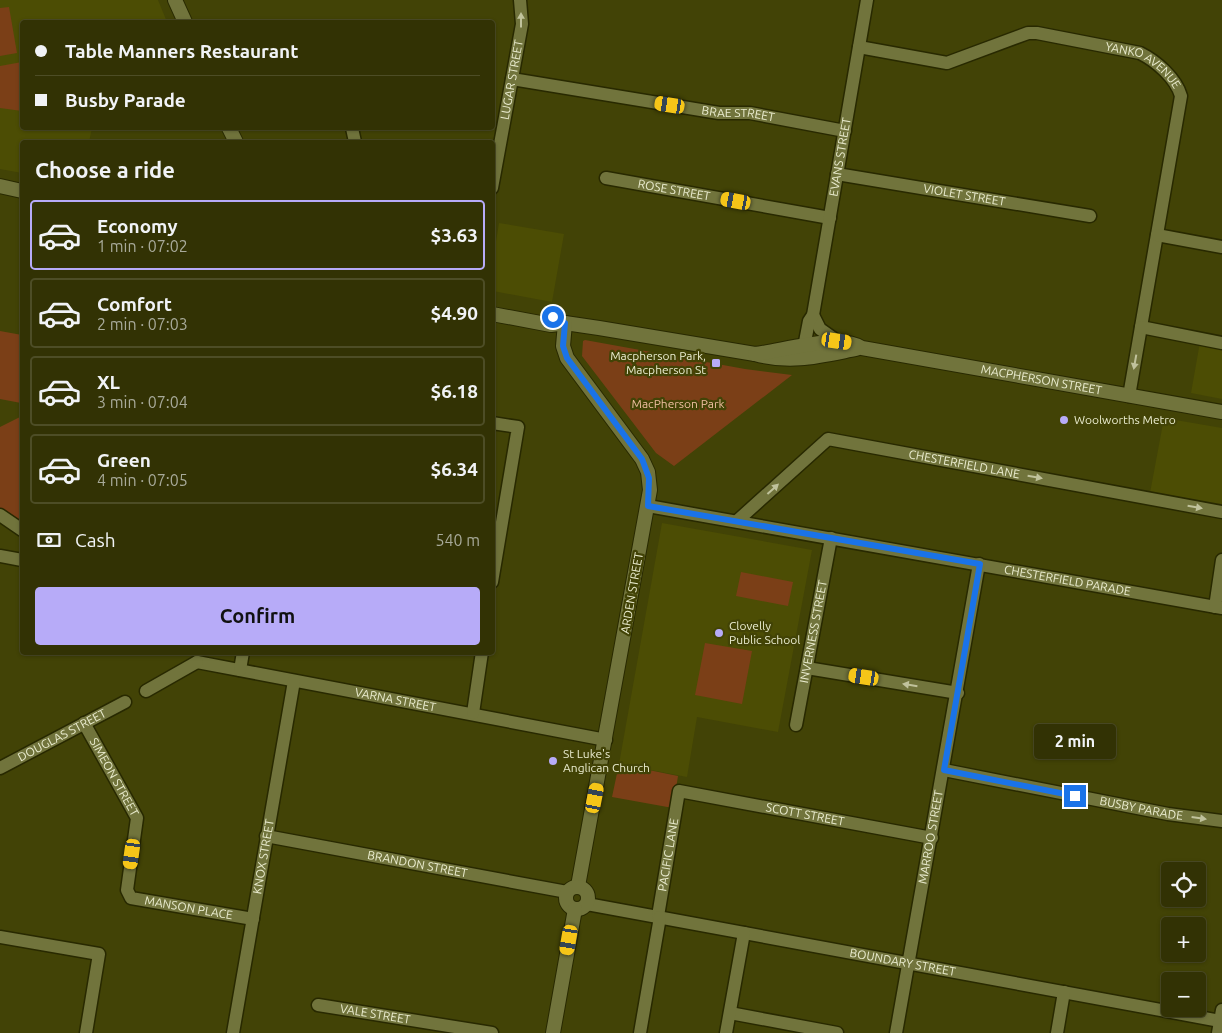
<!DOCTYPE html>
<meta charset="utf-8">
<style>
:root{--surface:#323204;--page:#3d3e13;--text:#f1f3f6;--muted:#a8aa9a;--line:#4d4d26;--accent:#b7abf8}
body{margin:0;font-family:Ubuntu,sans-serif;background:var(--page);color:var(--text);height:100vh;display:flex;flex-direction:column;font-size:19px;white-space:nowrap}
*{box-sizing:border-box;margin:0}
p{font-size:16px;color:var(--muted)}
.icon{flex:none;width:28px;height:28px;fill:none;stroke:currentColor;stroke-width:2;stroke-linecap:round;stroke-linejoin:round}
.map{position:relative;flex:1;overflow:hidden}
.side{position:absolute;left:20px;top:140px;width:475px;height:515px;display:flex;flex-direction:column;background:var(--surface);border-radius:5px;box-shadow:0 1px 4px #0004,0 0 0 1px var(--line)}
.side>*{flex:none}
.top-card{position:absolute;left:20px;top:20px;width:475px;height:110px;border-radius:5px;box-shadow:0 1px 4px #0004,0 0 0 1px var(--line);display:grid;align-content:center;height:110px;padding:0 15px;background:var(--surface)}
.buttons{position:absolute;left:1161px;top:862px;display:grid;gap:10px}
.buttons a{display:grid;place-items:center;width:45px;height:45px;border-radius:5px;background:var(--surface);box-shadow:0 1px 4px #0004,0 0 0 1px var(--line);font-size:25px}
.end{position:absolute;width:22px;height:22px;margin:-11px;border:6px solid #1a73e8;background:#fff;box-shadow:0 0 0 2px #fff}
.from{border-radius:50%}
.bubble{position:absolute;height:35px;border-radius:5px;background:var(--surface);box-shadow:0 1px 4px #0004,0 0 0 1px var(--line);font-size:16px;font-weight:700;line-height:35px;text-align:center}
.car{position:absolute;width:15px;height:30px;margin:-15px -8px;border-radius:6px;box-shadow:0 0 4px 1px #0007;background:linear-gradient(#f5c518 24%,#345 0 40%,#f5c518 0 76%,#345 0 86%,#f5c518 0)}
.top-card b{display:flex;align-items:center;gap:18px;height:48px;font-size:19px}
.top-card b+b{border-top:1px solid var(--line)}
.top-card i{width:12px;height:12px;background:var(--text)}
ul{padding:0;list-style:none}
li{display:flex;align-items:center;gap:15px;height:70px;margin:0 10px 8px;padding:0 5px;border:2px solid var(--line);border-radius:5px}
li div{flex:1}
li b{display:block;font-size:19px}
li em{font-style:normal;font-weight:700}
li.selected{border-color:var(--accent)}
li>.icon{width:45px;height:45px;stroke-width:1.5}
h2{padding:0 15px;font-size:22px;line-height:60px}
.pay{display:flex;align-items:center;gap:12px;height:55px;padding:0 15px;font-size:19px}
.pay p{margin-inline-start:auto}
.cta{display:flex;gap:10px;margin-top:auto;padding:10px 15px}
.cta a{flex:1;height:58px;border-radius:5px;background:var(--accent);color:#111;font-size:20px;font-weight:700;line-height:58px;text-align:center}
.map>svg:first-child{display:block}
.built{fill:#4c4d04}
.green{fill:#7b3f17}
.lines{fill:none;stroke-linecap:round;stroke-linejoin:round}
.minor-casing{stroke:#282900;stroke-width:15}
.secondary-casing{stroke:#282900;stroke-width:16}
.minor{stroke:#71743c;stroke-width:12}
.secondary{stroke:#71743c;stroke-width:14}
.oneway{fill:#c0c29c}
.route{stroke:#1a73e8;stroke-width:6}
.poi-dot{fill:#b7abf8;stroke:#424306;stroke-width:2}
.labels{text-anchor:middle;stroke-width:4.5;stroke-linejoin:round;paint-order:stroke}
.street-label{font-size:12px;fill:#eaeccf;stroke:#424306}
.poi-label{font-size:12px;fill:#eaeccf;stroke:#424306;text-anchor:start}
.park-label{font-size:12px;fill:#f0bea1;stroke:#424306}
</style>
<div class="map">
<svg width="1222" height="1033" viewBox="0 0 1222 1033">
<rect width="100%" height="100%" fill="#424306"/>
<path class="built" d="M0 0H158L167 22H22V128H92L89 142H22V173L0 169Z
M499 223 564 234 552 302 493 291V260Z
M1200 342 1222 346V399L1191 393Z
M1164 418 1222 428V506L1150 493Z
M662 523 812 550 778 732 697 717 687 777 619 764Z"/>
<path class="green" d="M9 7 17 53 0 56V8Z
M22 62V111L0 108V66Z
M0 331 22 335 21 403 0 399Z
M585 340 745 369 792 375 674 466 656 453 582 356 583 341Z
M22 416V525L0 508V427Z
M741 572 793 582 788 606 736 596Z
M705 643 752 651 742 704 695 695Z
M619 764 678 776 673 808 612 797Z"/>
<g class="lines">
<g class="minor-casing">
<g id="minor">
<path id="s1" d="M859 47 947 63 1028 33H1037L1140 53C1156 61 1176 78 1181 96L1129 396"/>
<path id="s2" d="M512 79 719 113H750L845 131"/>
<path d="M352 128 355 142"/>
<path id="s3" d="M837 174 1090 216"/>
<path id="s4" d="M606 178 830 218"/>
<path id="s5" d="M492 188 522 24 520 0"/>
<path d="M1157 235 1222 247"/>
<path d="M813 315 820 329 837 341"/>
<path d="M1141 327 1222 343"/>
<path id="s6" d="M804 347 809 321 813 315 867 0"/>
<path d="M492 423 518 427 492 582"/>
<path id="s7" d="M648 506 1222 608"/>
<path d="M0 515 22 530"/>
<path id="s8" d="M737 521 828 439 1222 512"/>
<path d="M0 556 22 560"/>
<path d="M1215 607 1222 560"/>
<path id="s9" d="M197 662 606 740"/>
<path d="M807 668 958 693"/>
<path d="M240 670 243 652"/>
<path d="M146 691 197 662"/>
<path d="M473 713 482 652"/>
<path id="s10" d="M84 723 137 818 127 890 131 898 253 919"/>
<path id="s11" d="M796 725 831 538"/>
<path id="s12" d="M0 768 125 702"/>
<path id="s13" d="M944 770 1168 814 1222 821"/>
<path id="s14" d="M266 836 567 892"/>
<path id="s15" d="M587 904 1220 1021"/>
<path id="s16" d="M658 916 679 791 932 838"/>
<path d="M0 937 99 954 86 1033"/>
<path id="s17" d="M318 1005 492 1033"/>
<path d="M730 1013 837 1033"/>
<path id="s18" d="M233 1033 294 681"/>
<path d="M640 1033 660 917"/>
<path d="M726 1033 744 933"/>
<path id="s19" d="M896 1033 979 564"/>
<path d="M1057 1033 1064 992"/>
<path d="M1218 1033 1222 1010"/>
</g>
</g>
<g class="secondary-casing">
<g id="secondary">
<path d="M175 0 185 22"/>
<path d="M229 128 236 142"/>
<path d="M0 186 22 191"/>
<path d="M492 314 551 325 565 323 599 328 755 354C791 364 820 356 856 349"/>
<path d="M565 323 563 346 567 358 642 459 648 472 650 490 578 886"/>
<path id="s20" d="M755 354C783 351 838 333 862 348L1222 412"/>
<circle cx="577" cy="898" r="11"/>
<path d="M553 1033 575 909"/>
</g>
</g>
<use href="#minor" class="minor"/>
<use href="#secondary" class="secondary"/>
</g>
<defs><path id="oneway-solid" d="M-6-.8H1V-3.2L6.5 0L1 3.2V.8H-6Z" transform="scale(1.25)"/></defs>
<g class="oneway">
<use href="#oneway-solid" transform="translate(521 20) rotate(-90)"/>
<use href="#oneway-solid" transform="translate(1135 362) rotate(100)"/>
<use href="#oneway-solid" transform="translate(1035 477) rotate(10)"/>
<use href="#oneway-solid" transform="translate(773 489) rotate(-42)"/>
<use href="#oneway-solid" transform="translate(1195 507) rotate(10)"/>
<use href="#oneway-solid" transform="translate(910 685) rotate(-171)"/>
<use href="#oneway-solid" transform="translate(1199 818) rotate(8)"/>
</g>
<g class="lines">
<path class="route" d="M553 317 565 323 563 346 567 358 642 459 649 478 648 506 980 564 944 770 1075 796"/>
</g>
<g class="poi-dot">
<rect x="711" y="358" width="10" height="10" rx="2.5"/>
<circle cx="1064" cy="420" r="5"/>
<circle cx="719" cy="633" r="5"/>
<circle cx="553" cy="761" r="5"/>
</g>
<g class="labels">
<g class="street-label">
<text dy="4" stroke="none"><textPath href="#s1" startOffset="298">YANKO AVENUE</textPath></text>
<text dy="4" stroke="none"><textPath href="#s5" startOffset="110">LUGAR STREET</textPath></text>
<text dy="4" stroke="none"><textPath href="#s2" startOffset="229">BRAE STREET</textPath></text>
<text dy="4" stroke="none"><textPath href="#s6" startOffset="194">EVANS STREET</textPath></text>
<text dy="4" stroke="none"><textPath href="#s4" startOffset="69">ROSE STREET</textPath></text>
<text dy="4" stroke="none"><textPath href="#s3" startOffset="129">VIOLET STREET</textPath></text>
<text dy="4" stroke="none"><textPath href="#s20" startOffset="291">MACPHERSON STREET</textPath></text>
<text dy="4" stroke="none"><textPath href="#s8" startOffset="261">CHESTERFIELD LANE</textPath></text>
<text dy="4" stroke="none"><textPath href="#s7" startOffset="426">CHESTERFIELD PARADE</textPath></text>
<text transform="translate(632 593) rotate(-80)" y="4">ARDEN STREET</text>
<text dy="4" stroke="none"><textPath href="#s11" startOffset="95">INVERNESS STREET</textPath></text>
<text dy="4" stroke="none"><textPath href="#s9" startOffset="202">VARNA STREET</textPath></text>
<text dy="4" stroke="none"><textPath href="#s12" startOffset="70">DOUGLAS STREET</textPath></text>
<text dy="4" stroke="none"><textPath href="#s10" startOffset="62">SIMEON STREET</textPath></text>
<text dy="4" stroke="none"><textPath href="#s13" startOffset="201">BUSBY PARADE</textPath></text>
<text dy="4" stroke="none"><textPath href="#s16" startOffset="255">SCOTT STREET</textPath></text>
<text dy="4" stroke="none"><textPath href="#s19" startOffset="199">MARROO STREET</textPath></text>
<text dy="4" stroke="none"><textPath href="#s16" startOffset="62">PACIFIC LANE</textPath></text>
<text dy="4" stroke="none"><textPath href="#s18" startOffset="179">KNOX STREET</textPath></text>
<text dy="4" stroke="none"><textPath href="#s14" startOffset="154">BRANDON STREET</textPath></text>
<text dy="4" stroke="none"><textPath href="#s10" startOffset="249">MANSON PLACE</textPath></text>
<text dy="4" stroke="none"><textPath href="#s15" startOffset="321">BOUNDARY STREET</textPath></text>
<text dy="4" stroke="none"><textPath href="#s17" startOffset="58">VALE STREET</textPath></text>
</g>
<g class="poi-label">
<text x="706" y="360" text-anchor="end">Macpherson Park,<tspan x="706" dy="14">Macpherson St</tspan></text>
<text x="1074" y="424">Woolworths Metro</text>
<text x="729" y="630">Clovelly<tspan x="729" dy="14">Public School</tspan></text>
<text x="563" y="758">St Luke's<tspan x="563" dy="14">Anglican Church</tspan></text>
</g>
<g class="park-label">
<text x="678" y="408">MacPherson Park</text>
</g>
</g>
</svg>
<div class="buttons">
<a><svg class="icon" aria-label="locate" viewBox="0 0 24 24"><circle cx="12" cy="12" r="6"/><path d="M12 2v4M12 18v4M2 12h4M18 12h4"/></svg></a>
<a>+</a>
<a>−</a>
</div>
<i class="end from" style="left:553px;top:317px"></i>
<i class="end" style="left:1075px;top:796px"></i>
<div class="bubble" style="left:1034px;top:724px;width:82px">2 min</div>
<i class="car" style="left:670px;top:105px;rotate:279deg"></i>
<i class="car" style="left:736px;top:201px;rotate:280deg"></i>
<i class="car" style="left:837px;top:341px;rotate:98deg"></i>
<i class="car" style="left:864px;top:677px;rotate:279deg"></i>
<i class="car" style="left:595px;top:798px;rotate:11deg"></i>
<i class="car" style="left:132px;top:854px;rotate:188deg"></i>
<i class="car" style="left:569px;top:940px;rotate:190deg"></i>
<div class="top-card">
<b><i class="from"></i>Table Manners Restaurant</b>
<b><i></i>Busby Parade</b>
</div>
<section class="side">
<h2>Choose a ride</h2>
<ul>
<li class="selected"><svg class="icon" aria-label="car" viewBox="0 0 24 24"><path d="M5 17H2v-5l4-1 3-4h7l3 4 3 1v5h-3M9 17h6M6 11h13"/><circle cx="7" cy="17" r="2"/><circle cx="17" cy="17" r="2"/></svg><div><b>Economy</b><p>1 min · 07:02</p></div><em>$3.63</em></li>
<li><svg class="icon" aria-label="car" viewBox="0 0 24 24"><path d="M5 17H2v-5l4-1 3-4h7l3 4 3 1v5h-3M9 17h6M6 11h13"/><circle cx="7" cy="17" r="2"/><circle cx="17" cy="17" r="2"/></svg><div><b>Comfort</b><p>2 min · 07:03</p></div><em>$4.90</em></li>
<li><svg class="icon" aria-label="car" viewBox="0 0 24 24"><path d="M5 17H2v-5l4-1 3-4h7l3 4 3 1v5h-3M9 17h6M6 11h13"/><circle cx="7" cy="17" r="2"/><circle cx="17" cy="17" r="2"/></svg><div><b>XL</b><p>3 min · 07:04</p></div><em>$6.18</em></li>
<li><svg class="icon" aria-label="car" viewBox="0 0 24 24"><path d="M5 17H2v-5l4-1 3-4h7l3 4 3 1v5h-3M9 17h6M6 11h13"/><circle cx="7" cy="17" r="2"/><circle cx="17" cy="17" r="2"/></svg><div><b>Green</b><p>4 min · 07:05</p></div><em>$6.34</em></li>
</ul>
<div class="pay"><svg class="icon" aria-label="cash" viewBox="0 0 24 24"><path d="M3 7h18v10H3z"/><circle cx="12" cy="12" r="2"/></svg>Cash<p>540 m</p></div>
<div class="cta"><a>Confirm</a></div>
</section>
</div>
